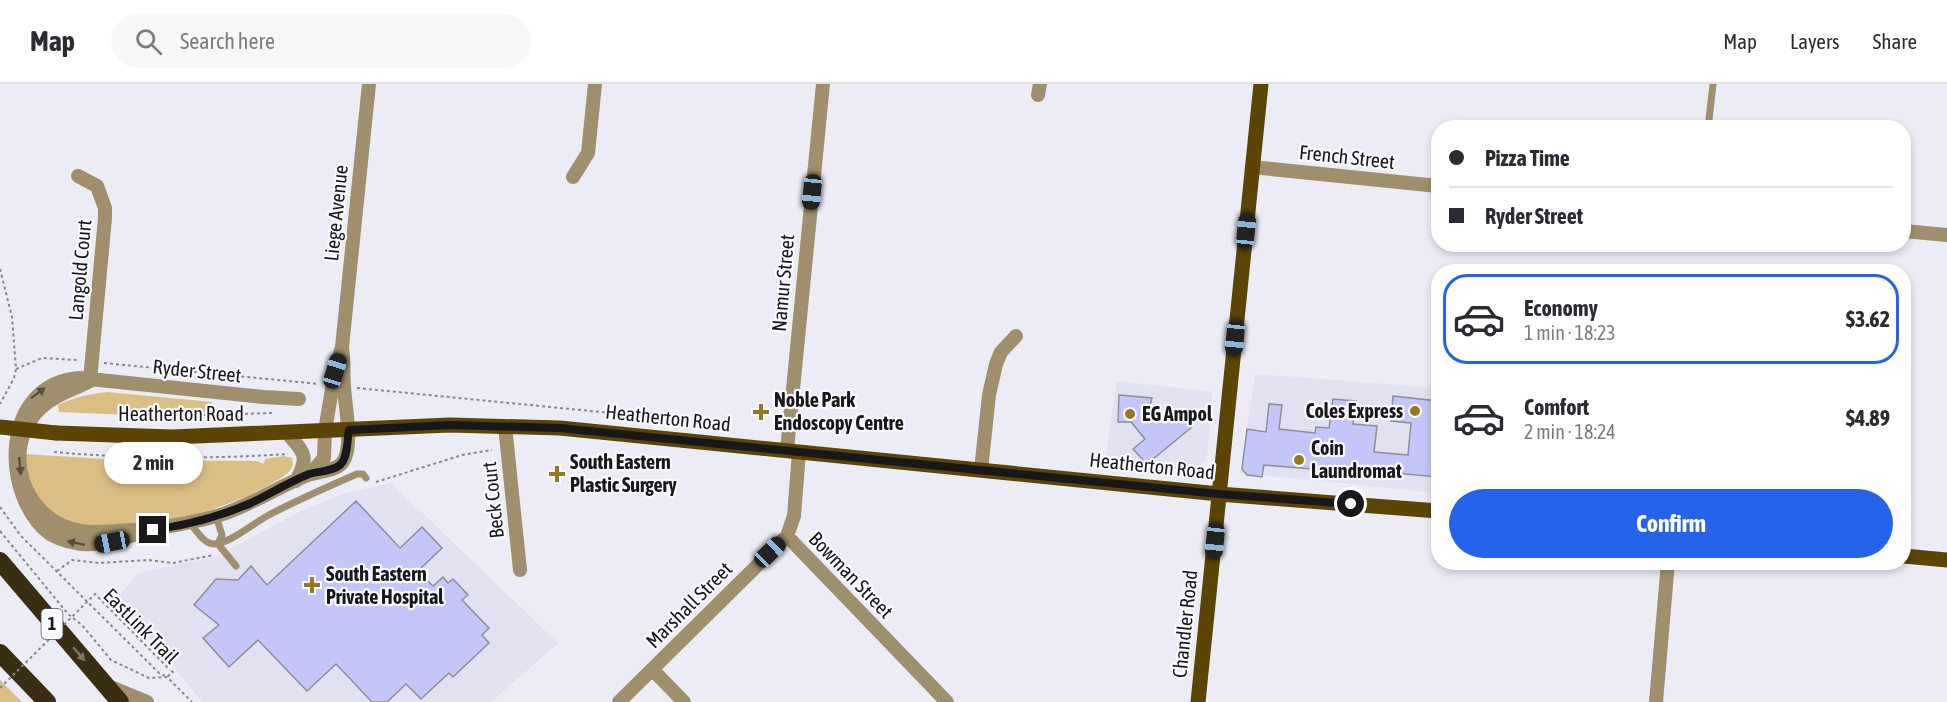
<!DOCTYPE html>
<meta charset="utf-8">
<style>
:root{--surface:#fff;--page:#f7f7f7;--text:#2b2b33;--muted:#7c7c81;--line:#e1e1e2;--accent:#2563eb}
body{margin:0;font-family:"Asap Condensed",sans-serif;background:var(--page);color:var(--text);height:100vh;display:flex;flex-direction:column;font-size:22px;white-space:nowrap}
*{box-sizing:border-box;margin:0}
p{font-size:20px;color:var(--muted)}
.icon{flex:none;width:33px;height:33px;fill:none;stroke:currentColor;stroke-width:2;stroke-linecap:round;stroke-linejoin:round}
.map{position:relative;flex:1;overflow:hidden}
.panel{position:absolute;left:1431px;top:180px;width:480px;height:306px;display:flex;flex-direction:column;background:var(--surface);border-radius:24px;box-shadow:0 3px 9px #0003}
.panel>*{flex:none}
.guide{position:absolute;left:1431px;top:36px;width:480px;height:132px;border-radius:24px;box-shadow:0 3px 9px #0003;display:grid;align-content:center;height:132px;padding:0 18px;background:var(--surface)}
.end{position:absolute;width:27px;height:27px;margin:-14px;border:8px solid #18181b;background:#fff;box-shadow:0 0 0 3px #fff}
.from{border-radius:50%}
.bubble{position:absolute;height:42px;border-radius:21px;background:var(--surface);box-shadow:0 3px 9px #0003;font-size:20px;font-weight:700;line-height:42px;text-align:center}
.car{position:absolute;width:18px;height:36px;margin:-18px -9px;border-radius:8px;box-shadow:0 0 4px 2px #0007;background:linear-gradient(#222 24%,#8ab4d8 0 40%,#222 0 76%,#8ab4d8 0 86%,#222 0)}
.guide b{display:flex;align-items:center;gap:21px;height:57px;font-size:22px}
.guide b+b{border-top:2px solid var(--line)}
.guide i{width:15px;height:15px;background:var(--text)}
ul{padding:10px 0 0;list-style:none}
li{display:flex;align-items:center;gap:18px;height:90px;margin:0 12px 9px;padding:0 6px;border:3px solid transparent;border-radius:24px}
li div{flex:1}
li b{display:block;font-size:22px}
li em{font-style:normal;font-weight:700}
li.active{border-color:var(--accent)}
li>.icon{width:54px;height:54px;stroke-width:1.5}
.primary-button{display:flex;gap:12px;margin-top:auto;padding:12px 18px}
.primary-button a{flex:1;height:69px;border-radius:36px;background:var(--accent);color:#fff;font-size:24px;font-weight:700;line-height:69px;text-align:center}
header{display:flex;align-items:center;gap:36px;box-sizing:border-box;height:84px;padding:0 30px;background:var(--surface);border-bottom:2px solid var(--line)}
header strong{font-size:28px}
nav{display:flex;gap:33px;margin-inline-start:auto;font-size:21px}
.search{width:420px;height:54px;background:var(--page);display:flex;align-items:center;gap:15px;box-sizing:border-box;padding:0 21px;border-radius:33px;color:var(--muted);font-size:22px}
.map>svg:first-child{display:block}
.built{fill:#e1e1f2}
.green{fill:#dbbe83}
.building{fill:#c4c5f8;stroke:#8d8e96;stroke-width:1.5}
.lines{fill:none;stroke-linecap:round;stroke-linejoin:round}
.path{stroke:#88898f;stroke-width:2;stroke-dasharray:3 3;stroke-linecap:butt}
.lane{stroke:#a08f6c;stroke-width:7}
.street{stroke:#a08f6c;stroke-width:14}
.primary{stroke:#5c4404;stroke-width:15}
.highway{stroke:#3a2d11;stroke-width:18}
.path-bridge{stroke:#88898f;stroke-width:2;stroke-dasharray:3 3;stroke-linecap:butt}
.primary-bridge{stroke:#5c4404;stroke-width:15}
.oneway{fill:#554e3f}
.oneway2{fill:#7d7564}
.route{stroke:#18181b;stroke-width:8}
.poi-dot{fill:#997620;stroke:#f9faff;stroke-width:2}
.labels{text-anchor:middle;stroke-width:4.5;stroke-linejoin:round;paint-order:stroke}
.shield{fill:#f9faff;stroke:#5c5c5f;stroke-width:1.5}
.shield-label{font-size:18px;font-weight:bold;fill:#18181b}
.street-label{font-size:20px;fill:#18181b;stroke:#f9faff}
.poi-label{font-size:20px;font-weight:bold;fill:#18181b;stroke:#f9faff;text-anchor:start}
</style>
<header>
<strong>Map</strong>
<div class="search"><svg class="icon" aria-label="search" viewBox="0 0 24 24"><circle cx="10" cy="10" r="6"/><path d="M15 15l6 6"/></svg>Search here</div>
<nav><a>Map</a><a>Layers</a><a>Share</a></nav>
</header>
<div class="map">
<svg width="1947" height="618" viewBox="0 0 1947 618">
<rect width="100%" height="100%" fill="#ebecf5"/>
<path class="built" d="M1255 290 1438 304V409L1240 389Z
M1117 297 1212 308 1207 376 1188 387 1105 376Z
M391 399 558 559 491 618H202L117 514 138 489 215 473 305 425 346 409Z"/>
<path class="green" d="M107 308 212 318 213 329 129 331 59 328 58 321C75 313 89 310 107 308Z
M25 370 120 376 256 377 264 380 265 375 284 372 292 374C296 387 283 393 272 399 236 420 180 439 138 441 126 442 113 441 101 441 88 441 73 442 61 435 35 420 29 398 25 370Z
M0 596 22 618H0Z"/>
<path class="building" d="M1119 311 1152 314 1150 322 1162 337 1176 325 1192 343 1147 380 1133 365 1145 355 1131 338H1118Z
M1393 312 1438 317 1435 374H1438V393L1372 387V390L1264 381 1262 393 1247 391 1242 385 1247 345 1266 348 1269 320 1282 321 1279 345 1315 349 1316 343 1329 344 1333 315 1356 317 1353 340 1377 342 1374 368 1408 371 1411 339 1391 337Z
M356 417 400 464 422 443 442 464 418 487 433 502 443 493 448 499 453 495 468 511 462 516 489 544 482 551 489 559 453 593 449 589 421 615 406 600 387 618H372L336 580 307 607 258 556 229 583 203 554 219 541 194 521 216 495 238 496 251 482 267 501Z"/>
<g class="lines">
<path class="path" d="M0 185 12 233 16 285 14 294 0 320
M104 279 319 300
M16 285 42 274 77 276
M357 304 662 334V339
M172 337V332L272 329
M54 368C132 375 210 375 288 370
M376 398 462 371 492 366
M0 423 21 452 159 589 167 593 173 588 170 586
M0 447 68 530 82 541 111 576 149 594 167 593 192 618
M57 487 72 476 99 479 149 476 173 479 214 471"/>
<path class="lane" d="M1708 44 1713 0
M216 432 222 451 218 460
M190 439C196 446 204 460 214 460 229 460 254 439 267 432 297 416 327 403 357 390H363L366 394
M218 460 236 482"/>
<path class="street" d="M1038 11 1040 0
M1252 83 1438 102
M78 92 97 102 105 124V134L90 296
M573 93 588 69 595 0
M1904 147 1947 151
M90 297C71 307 50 312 35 330 3 369 23 431 72 445 91 451 116 446 136 446
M299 315 263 313 80 294C0 299 0 412 50 450 87 470 114 456 151 446 176 440 201 438 226 429 254 419 280 402 308 391 318 387 334 388 342 379 354 365 345 321 344 303 343 290 344 276 342 263
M505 342 520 486
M287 349C304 369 310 371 296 397
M787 366 823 0
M981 386 989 311 996 280 1001 268 1016 252
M311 389 324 374 325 347 335 287 342 263 369 0
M787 452 947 618
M652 585 684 618
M108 602 147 618
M619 618 787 452 794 432 799 368
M1656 618 1668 478"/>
<path class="primary" d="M56 349 172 353 450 341 560 344 1219 410 1438 427
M1904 472 1947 476
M1198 618 1261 0"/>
<path class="highway" d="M0 477 120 618
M0 569 47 618"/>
<path class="path-bridge" d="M0 604 95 510 170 586"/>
<path class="primary-bridge" d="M0 343 56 349"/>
</g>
<defs><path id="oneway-solid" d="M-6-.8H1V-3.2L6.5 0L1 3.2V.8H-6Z" transform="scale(1.5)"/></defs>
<g class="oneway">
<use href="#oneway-solid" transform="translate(38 309) rotate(-37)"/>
<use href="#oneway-solid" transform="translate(20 382) rotate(84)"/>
<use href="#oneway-solid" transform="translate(76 459) rotate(-168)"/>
</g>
<use class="oneway2" href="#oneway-solid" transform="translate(79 570) rotate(49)"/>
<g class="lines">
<path class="route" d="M153 446C187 441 219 433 251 419 270 410 289 398 309 390 319 387 331 388 340 381 348 374 347 356 349 346L450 341 560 344 1219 410 1351 420"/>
</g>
<g class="poi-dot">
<circle cx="1415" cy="327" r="6"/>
<path d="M758 319h6v6h6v6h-6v6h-6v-6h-6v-6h6z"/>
<circle cx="1130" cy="330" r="6"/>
<circle cx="1299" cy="376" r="6"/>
<path d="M554 381h6v6h6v6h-6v6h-6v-6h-6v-6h6z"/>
<path d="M309 492h6v6h6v6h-6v6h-6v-6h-6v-6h6z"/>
</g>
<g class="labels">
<rect class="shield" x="41.5" y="525" width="21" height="30" rx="4.5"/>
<g class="shield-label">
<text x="52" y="546">1</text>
</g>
<g class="street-label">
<text transform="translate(1347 73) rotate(6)" y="7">French Street</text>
<text transform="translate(336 129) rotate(-84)" y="7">Liege Avenue</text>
<text transform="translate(80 186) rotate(-85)" y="7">Langold Court</text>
<text transform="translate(783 199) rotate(-85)" y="7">Namur Street</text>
<text transform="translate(197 287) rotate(6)" y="7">Ryder Street</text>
<text x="181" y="337">Heatherton Road</text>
<text transform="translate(668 334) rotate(6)" y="7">Heatherton Road</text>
<text transform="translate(1152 382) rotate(6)" y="7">Heatherton Road</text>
<text transform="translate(493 416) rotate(-96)" y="7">Beck Court</text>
<text transform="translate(851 491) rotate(46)" y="7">Bowman Street</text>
<text transform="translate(689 521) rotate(-45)" y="7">Marshall Street</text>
<text transform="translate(1185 540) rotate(-84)" y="7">Chandler Road</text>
<text transform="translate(141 542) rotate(45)" y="7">EastLink Trail</text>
</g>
<g class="poi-label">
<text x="774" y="323">Noble Park<tspan x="774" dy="23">Endoscopy Centre</tspan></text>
<text x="1403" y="334" text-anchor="end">Coles Express</text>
<text x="1142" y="337">EG Ampol</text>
<text x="1311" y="371">Coin<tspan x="1311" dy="23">Laundromat</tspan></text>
<text x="570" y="385">South Eastern<tspan x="570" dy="23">Plastic Surgery</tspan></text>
<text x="326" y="497">South Eastern<tspan x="326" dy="23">Private Hospital</tspan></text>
</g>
</g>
</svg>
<i class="end from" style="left:1351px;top:420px"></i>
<i class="end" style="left:153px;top:446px"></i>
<div class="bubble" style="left:104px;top:358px;width:99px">2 min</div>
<i class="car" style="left:812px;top:108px;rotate:186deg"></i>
<i class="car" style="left:1246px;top:147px;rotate:6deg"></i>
<i class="car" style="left:1235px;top:254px;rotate:186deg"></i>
<i class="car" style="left:335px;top:287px;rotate:17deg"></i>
<i class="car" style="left:1215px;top:457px;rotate:186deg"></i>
<i class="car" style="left:112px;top:458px;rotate:259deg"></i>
<i class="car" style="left:770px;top:468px;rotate:46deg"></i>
<div class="guide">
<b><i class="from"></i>Pizza Time</b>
<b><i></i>Ryder Street</b>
</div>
<section class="panel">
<ul>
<li class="active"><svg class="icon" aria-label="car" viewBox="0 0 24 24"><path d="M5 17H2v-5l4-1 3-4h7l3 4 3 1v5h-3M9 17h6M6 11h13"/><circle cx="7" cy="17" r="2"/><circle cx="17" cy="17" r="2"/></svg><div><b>Economy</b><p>1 min · 18:23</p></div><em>$3.62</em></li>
<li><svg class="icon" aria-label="car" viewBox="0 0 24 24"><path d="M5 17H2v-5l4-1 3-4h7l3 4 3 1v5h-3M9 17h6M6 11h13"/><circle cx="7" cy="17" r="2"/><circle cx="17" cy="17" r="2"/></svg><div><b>Comfort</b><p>2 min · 18:24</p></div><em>$4.89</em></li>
</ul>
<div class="primary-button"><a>Confirm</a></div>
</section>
</div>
